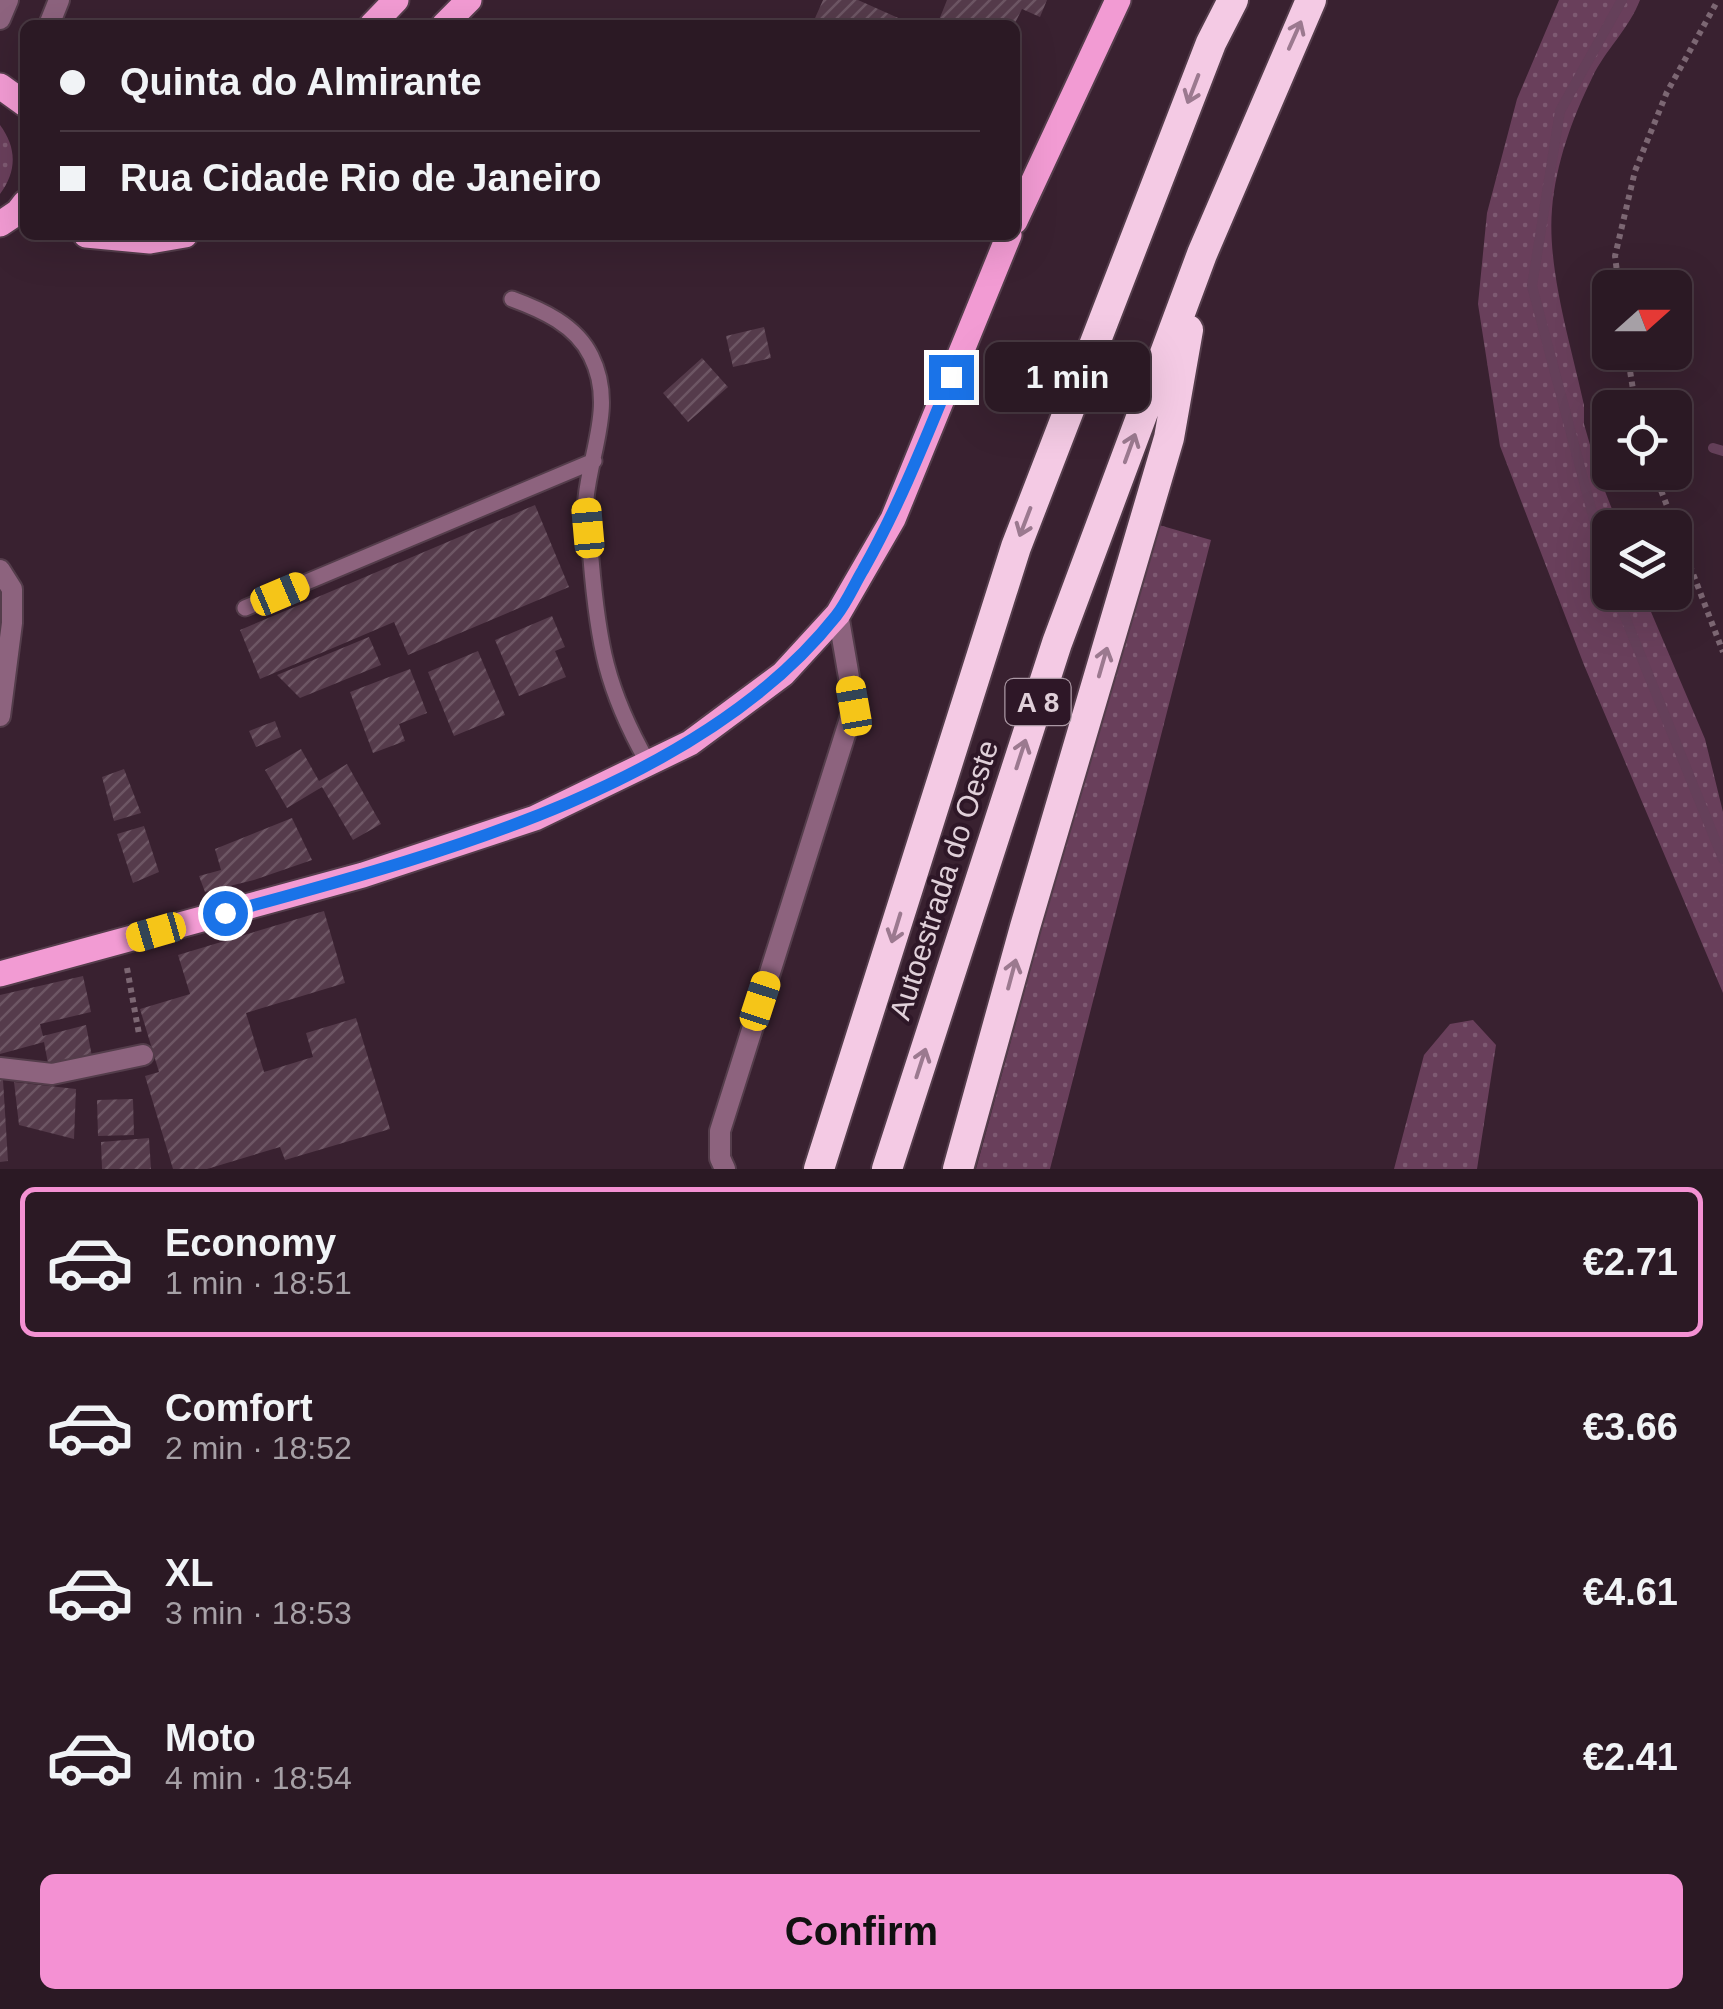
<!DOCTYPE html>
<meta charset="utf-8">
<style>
:root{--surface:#2b1924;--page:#372631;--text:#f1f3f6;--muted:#a6a0a6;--line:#473841;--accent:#f491d3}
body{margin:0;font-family:Arial,sans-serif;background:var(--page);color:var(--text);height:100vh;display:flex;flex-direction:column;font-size:38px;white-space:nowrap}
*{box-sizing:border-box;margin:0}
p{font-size:32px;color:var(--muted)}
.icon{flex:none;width:55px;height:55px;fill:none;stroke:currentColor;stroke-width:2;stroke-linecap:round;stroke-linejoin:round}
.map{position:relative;height:1169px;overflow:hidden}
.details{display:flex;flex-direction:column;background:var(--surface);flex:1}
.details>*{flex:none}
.guide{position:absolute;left:20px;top:20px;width:1000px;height:220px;border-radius:15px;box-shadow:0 10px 40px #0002,0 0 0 2px var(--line);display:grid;align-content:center;height:220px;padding:0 40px;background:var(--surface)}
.needle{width:65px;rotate:69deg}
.buttons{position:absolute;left:1592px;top:270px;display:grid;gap:20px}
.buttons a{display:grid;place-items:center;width:100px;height:100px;border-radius:15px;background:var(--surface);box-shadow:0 10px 40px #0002,0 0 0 2px var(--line);font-size:50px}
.end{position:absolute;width:45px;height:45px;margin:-22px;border:12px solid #1a73e8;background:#fff;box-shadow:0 0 0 5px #fff}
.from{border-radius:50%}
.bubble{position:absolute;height:70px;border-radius:15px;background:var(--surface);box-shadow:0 10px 40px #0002,0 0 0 2px var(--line);font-size:32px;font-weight:700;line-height:70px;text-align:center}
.car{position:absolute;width:30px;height:60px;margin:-30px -15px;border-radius:12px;box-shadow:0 0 8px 2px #0007;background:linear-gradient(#f5c518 24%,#345 0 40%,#f5c518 0 76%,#345 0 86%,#f5c518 0)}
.guide b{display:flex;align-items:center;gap:35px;height:95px;font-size:38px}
.guide b+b{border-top:2px solid var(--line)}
.guide i{width:25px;height:25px;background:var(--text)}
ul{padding:18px 0 0;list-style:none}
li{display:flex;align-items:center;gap:30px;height:150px;margin:0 20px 15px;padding:0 20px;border:5px solid transparent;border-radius:15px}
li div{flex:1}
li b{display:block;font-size:38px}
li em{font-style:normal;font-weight:700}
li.selected{border-color:var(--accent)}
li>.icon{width:90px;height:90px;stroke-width:1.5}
.button{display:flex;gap:20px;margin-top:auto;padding:20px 40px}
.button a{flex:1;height:115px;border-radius:15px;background:var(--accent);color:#111;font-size:40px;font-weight:700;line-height:115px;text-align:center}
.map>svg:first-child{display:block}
.grass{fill:url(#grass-dots)}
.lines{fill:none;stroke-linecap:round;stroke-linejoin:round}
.stream{stroke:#65405a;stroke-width:10}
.building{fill:url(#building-hatch)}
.service-casing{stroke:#543d4b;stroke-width:19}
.minor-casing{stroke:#543d4b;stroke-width:24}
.tertiary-casing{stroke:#543d4b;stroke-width:24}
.primary-casing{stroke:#543d4b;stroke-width:29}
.motorway-casing{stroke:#543d4b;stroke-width:34}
.path{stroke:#7c6773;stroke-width:6;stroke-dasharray:5 5;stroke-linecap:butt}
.service{stroke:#8d637e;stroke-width:15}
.minor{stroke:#8d637e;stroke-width:20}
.tertiary{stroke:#8d637e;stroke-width:20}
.primary{stroke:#f29bd3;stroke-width:25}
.motorway{stroke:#f4cae4;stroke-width:30}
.oneway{stroke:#9b798f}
.route{stroke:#1a73e8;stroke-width:12}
.labels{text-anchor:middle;stroke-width:8;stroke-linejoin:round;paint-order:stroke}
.shield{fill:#2e1727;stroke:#ab98a4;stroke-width:2.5}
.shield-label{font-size:28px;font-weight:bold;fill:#e0d0d9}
.street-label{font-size:30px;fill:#e0d0d9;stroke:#2e1727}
</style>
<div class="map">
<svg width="1723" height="1169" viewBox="0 0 1723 1169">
<defs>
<pattern id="grass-dots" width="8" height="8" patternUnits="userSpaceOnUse" patternTransform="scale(2.5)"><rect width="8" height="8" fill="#693f5b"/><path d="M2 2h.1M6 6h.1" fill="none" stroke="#7e5a72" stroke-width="1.8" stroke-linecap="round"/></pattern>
<pattern id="building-hatch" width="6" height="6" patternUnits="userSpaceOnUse" patternTransform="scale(2.5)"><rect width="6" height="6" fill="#553b4b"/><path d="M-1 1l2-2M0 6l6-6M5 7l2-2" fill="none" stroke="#6d5664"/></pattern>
</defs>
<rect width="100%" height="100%" fill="#392130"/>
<path class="grass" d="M1559 0H1640C1629 29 1605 50 1592 78 1572 119 1556 163 1552 209 1547 269 1571 345 1584 405V424L1599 476 1619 527 1610 528V592L1643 593 1705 739 1723 812V993L1584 665 1500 446 1478 304 1487 213 1517 99Z
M0 125C17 148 17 171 0 194Z
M1152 523 1211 540 1050 1169H976Z
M1473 1020 1496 1045 1477 1169H1394L1424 1055 1450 1024Z"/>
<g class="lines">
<path class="stream" d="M1713 448 1723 451
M1610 580 1532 286 1560 111 1622 0
M1615 592 1723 859"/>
</g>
<path class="building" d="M823 0H858L914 25H812Z
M947 0H1047L1040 17 1022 9 1014 25H937Z
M764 327 771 358 733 367 726 336Z
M702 358 728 387 688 422 663 393Z
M535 505 569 587 408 655 394 622 260 679 240 630Z
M552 616 565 647 555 651 566 677 519 696 495 640Z
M369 637 381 665 300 698 277 675Z
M478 651 505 715 454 736 428 672Z
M410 669 427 713 399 724 405 741 373 753 350 692Z
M275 721 281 737 256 747 249 731Z
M301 749 319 781 347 764 381 824 353 840 322 787 287 808 265 770Z
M124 769 141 813 114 821 102 777Z
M292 818 312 860 254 880 205 892 199 876 221 870 215 849Z
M144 826 159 872 133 883 117 834Z
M324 911 345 983 246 1013 264 1072 313 1057 306 1033 356 1018 390 1129 285 1160 280 1147 207 1169H173L145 1076 159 1072 140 1009 190 994 178 955Z
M83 976 91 1012 40 1024 43 1036 86 1025 93 1062 49 1069 44 1042 0 1054V995Z
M0 1080H3L8 1161 0 1162Z
M14 1082 76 1089 74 1139 19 1125Z
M133 1099 134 1135 98 1136 97 1100Z
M149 1138 151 1169H102L101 1142Z"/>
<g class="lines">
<g class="service-casing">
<path id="service" d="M512 299C542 310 576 325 591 356 615 404 591 449 586 498 584 518 589 540 591 559 598 643 606 689 648 763
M245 608 594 461"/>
</g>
<g class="minor-casing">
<path id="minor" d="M0 570 12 589V623L0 716
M0 1068 52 1074 143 1055
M725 1169 720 1158V1131L854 706 838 614"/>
</g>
<g class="tertiary-casing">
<path id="tertiary" d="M0 19 8 0
M49 25 59 0"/>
</g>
<g class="primary-casing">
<path id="primary" d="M372 25 396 0
M444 25 469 0
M0 86 25 104
M1015 221 1118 0
M0 224 18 212 25 203
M86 235 150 241 185 235
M0 974 363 875 535 818 690 743 783 674 838 614 893 519 1009 235"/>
</g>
<g class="motorway-casing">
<path id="motorway" d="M819 1169 1016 547 1211 43 1233 0
M887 1169 1057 643 1202 254 1311 0
M958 1169 1025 927 1169 438 1188 330"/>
</g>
<path class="path" d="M1619 288 1615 256 1635 171 1667 92 1718 0
M1627 352 1636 408
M1654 472 1723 652
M127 968 139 1034"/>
<use href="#service" class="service"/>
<use href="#minor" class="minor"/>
<use href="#tertiary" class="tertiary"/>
<use href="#primary" class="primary"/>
<use href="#motorway" class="motorway"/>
</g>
<defs><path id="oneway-shaft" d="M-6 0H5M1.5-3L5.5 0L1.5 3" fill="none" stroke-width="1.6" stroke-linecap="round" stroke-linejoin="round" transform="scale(2.5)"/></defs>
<g class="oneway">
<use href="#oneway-shaft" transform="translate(1295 35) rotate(-66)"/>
<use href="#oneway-shaft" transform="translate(1193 89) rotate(111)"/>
<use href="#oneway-shaft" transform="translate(1130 448) rotate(-70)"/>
<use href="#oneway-shaft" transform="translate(1025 522) rotate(111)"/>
<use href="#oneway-shaft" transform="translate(1103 662) rotate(-74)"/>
<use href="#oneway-shaft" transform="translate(1021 754) rotate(-72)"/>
<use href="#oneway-shaft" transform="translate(896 928) rotate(107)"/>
<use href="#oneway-shaft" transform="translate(1012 974) rotate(-75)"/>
<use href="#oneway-shaft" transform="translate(921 1063) rotate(-72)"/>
</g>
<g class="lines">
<path class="route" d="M225 913C429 857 700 788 836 616 847 602 854 585 863 570 898 508 924 443 951 377"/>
</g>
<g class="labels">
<rect class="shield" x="1005.5" y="679" width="65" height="46" rx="8"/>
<g class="shield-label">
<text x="1038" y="712">A 8</text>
</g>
<g class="street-label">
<text transform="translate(944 880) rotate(-72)" y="10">Autoestrada do Oeste</text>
</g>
</g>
</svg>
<div class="buttons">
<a><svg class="needle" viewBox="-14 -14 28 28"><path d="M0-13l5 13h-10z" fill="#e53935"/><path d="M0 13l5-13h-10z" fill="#a6a0a6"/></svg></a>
<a><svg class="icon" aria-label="locate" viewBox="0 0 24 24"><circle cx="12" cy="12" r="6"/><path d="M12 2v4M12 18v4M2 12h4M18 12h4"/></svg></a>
<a><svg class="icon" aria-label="layers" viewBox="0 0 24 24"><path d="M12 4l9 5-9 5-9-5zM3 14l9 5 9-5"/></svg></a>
</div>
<i class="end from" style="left:225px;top:913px"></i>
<i class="end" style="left:951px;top:377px"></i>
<div class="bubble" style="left:985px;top:342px;width:165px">1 min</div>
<i class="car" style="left:588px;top:528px;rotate:355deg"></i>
<i class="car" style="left:280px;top:594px;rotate:67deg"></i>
<i class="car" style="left:854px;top:706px;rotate:350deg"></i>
<i class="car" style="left:156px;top:932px;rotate:254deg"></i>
<i class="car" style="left:760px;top:1001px;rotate:18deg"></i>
<div class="guide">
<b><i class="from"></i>Quinta do Almirante</b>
<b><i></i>Rua Cidade Rio de Janeiro</b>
</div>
</div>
<section class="details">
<ul>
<li class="selected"><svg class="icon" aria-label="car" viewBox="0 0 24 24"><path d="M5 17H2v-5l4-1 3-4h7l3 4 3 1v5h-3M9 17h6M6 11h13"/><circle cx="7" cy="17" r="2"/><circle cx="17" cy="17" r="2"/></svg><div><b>Economy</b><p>1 min · 18:51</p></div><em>€2.71</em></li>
<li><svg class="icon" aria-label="car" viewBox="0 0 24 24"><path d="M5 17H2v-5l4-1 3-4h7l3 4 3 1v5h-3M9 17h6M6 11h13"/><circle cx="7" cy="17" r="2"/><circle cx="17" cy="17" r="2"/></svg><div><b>Comfort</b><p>2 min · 18:52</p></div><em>€3.66</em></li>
<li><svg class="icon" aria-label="car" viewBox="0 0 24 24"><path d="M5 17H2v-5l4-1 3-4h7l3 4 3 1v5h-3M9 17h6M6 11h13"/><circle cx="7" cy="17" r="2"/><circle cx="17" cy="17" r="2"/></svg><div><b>XL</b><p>3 min · 18:53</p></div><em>€4.61</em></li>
<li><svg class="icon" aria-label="car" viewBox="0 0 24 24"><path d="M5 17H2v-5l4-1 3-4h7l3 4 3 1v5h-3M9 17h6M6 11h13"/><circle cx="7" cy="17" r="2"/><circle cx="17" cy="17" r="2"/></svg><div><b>Moto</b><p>4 min · 18:54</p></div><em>€2.41</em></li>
</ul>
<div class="button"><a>Confirm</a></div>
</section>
